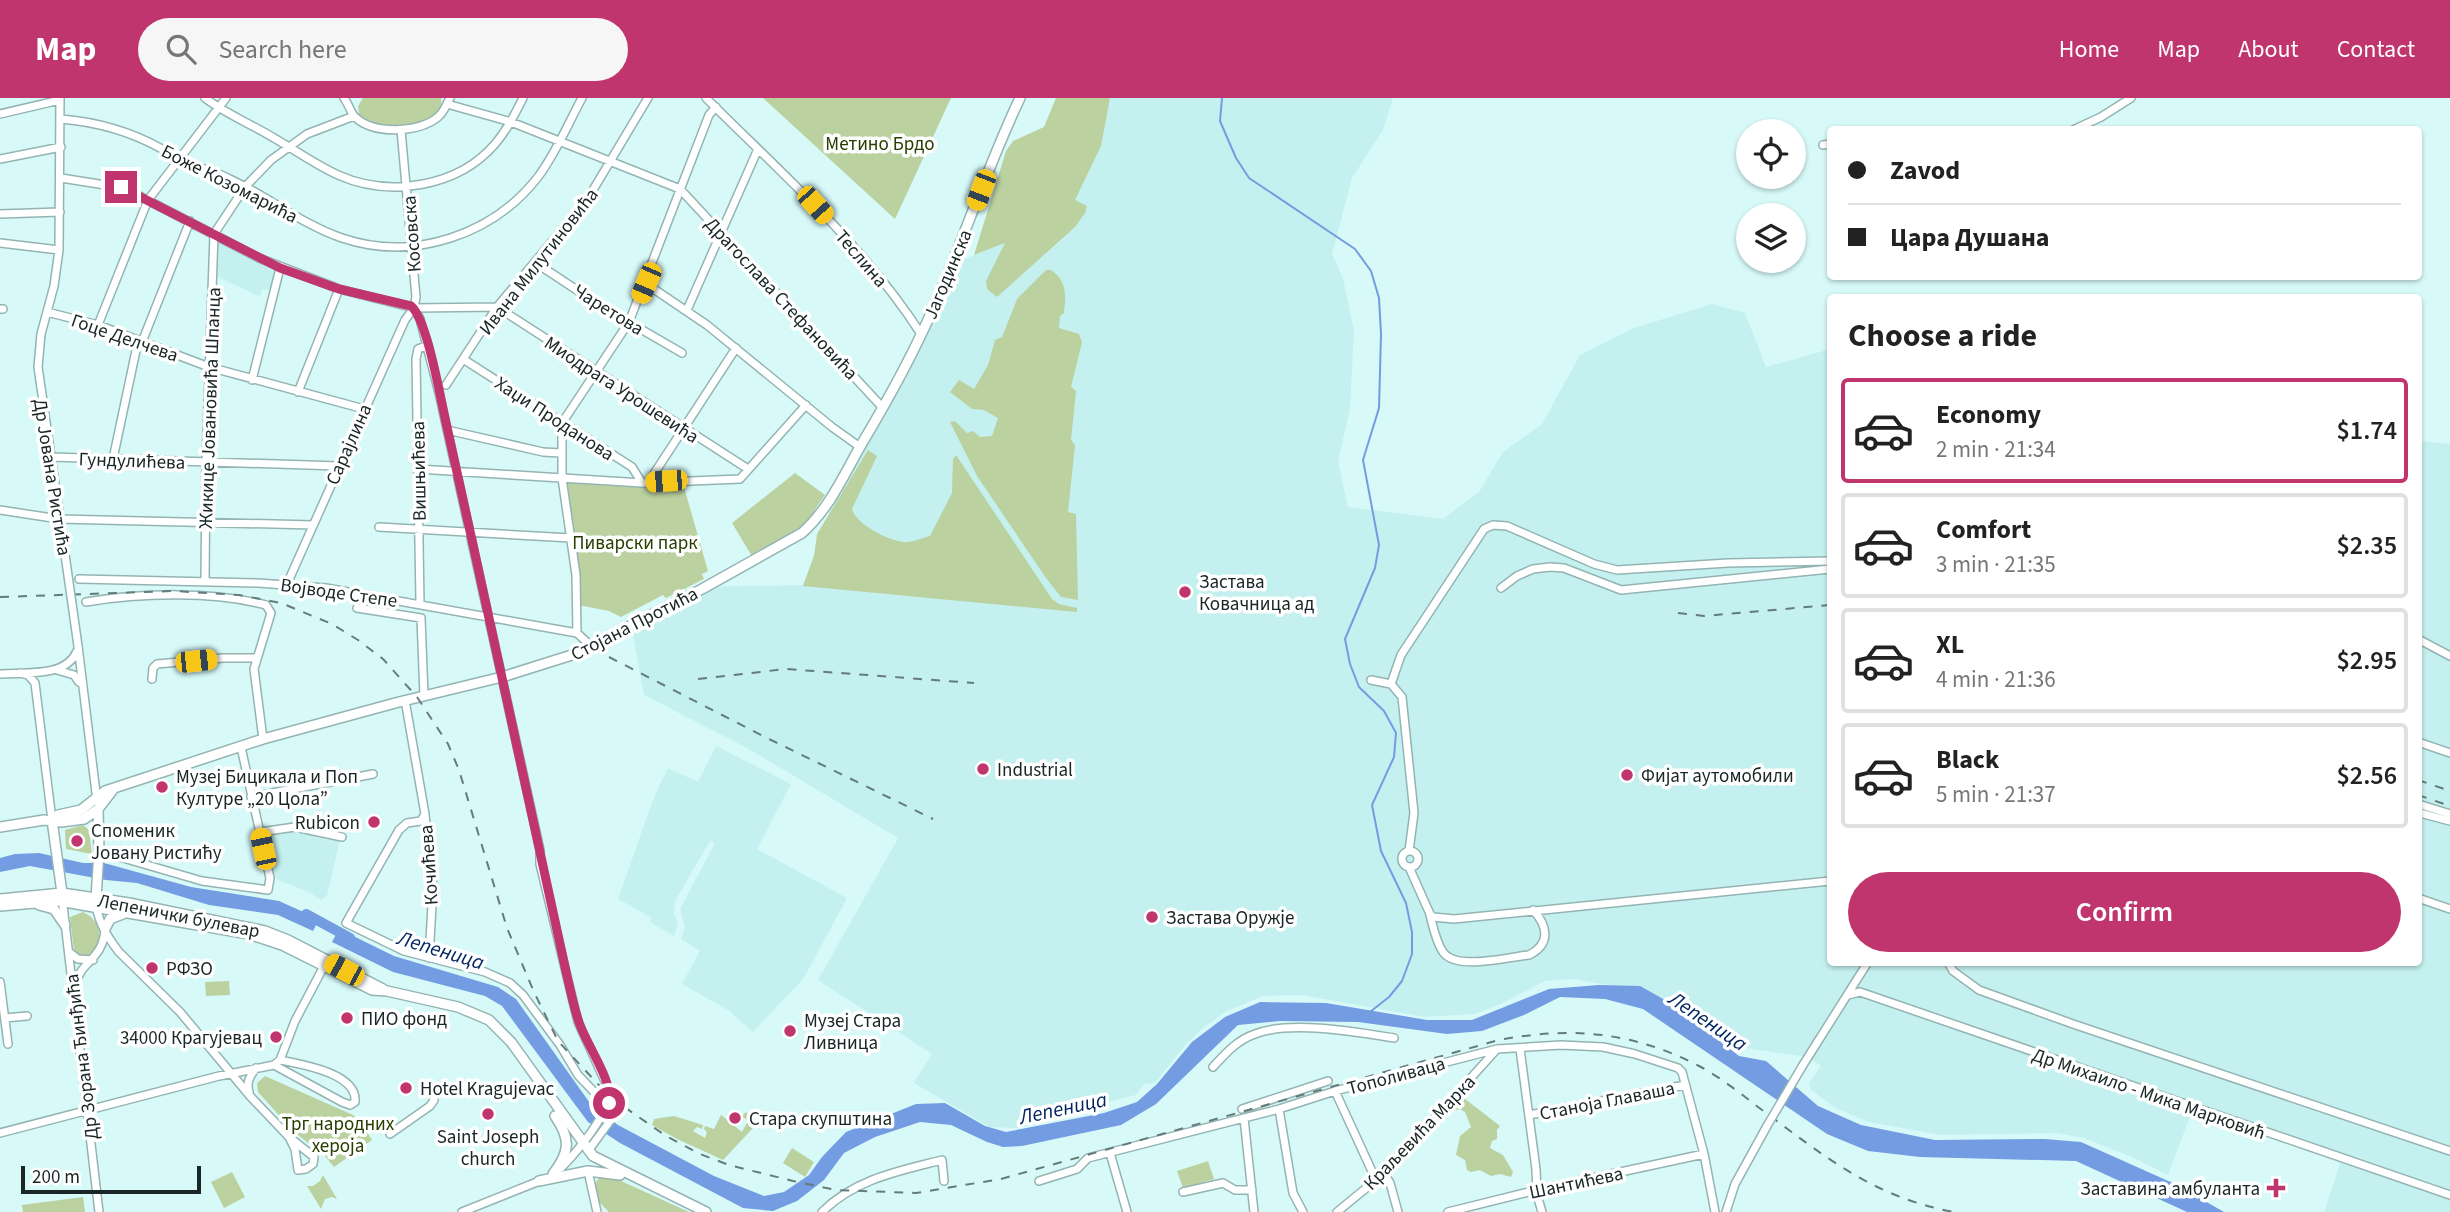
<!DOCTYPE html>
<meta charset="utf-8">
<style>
:root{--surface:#fff;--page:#f6f6f6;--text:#222;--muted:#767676;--line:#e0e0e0;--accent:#c0356d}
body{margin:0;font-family:"Source Sans 3",sans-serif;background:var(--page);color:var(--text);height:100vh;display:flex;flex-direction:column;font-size:26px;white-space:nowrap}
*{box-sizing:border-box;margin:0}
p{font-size:23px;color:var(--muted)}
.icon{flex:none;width:38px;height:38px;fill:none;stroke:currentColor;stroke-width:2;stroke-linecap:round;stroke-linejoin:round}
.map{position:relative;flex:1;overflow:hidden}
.sheet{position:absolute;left:1827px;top:196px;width:595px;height:672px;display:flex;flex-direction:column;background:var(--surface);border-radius:7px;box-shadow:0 2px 5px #0004}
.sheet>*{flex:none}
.banner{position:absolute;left:1827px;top:28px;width:595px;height:154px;border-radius:7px;box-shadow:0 2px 5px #0004;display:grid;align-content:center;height:154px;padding:0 21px;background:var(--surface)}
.buttons{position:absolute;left:1736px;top:21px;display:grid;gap:14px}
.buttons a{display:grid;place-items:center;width:70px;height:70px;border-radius:50%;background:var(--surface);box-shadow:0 2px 5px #0004;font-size:35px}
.scale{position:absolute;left:21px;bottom:18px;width:180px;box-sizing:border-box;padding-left:7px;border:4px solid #192625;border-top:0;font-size:19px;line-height:24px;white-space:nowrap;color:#192625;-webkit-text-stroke:5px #fff;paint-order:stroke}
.end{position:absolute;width:32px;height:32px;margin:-16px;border:9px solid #c0356d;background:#fff;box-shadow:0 0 0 4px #fff}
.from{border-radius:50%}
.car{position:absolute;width:21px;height:42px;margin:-21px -10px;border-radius:9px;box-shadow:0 0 5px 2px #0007;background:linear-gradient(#f5c518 24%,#345 0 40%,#f5c518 0 76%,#345 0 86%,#f5c518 0)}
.banner b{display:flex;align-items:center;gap:24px;height:66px;font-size:26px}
.banner b+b{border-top:2px solid var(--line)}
.banner i{width:18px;height:18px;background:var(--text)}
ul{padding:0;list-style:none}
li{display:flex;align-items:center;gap:21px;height:105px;margin:0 14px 10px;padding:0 7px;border:4px solid var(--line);border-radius:7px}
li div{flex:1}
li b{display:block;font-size:26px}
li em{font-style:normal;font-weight:600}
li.current{border-color:var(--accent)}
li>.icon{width:63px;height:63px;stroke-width:1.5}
h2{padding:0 21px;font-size:32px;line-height:84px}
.primary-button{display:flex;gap:14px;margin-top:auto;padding:14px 21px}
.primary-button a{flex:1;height:80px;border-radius:42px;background:var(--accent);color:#fff;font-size:28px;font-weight:600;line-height:80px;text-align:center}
header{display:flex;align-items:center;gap:42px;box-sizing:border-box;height:98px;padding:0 35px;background:var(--accent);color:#fff}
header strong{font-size:33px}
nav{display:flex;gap:38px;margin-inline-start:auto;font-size:24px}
.search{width:490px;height:63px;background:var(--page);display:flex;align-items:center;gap:18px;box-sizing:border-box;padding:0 24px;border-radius:38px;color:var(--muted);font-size:26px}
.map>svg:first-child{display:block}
.built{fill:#c4f1ef}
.green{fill:#bbd1a0}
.water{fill:#739ce2}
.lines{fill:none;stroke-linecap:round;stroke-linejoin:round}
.stream{stroke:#739ce2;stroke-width:2}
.river{stroke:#739ce2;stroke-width:10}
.minor-casing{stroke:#93b4b3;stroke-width:10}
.major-casing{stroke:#93b4b3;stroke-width:12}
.minor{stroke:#fff;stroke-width:7}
.major{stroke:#fff;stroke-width:9}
.rail{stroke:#657b7a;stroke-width:2;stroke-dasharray:9 9;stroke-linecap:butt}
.minor-bridge-casing{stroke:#93b4b3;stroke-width:10;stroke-linecap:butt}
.minor-bridge{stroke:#fff;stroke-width:7}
.route{stroke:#c0356d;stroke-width:9}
.poi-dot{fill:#c0356d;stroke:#fff;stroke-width:2.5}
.labels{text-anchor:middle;stroke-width:7;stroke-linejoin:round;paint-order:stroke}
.park-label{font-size:19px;fill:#293d00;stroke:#fff}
.street-label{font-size:19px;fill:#192625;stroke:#fff}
.poi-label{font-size:19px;fill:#192625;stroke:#fff;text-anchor:start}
.water-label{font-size:21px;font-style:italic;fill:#032662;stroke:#fff}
</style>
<header>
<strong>Map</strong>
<div class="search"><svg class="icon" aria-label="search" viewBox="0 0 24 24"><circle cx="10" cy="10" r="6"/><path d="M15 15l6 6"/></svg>Search here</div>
<nav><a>Home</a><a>Map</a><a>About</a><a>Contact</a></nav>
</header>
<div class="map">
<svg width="2450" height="1114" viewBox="0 0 2450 1114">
<rect width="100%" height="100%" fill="#d7faf9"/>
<path class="built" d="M1096 0H1393L1383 32 1352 80 1332 156 1343 180 1354 233 1350 310 1338 364 1348 409 1443 421 1479 394 1503 354 1542 326 1580 257 1634 230 1712 206 1745 215 1766 269 1830 251V864H2418L2419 343 2450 346V1114H2324L2341 1063 2197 1013 2191 1016 2168 1077 2127 1057 2084 1040 2056 1035 1941 1037 1868 1024 1834 1009 1810 991 1809 985 1821 968 1808 959 1739 949 1633 891 1573 881 1545 883 1501 906 1475 916 1425 919 1302 897 1263 898 1225 914 1202 931 1186 946 1155 985 1144 986 1136 997 1079 1011 1043 1025 1017 1030 989 1029 914 985 932 956 818 882 898 740 747 650 644 597 630 521 690 489 803 487 839 388 910 259 950 167 1062 122Z
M217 143 277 172 271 193 262 191 260 199 216 178Z
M716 648 791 686 757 751 847 800 804 880 753 934 728 912 682 886 700 853 681 841 685 829 680 811 715 745 710 743 675 803 674 815 678 826 674 838 650 824 652 820 618 801 654 699 668 670 698 684Z
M289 730 340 741 327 798 321 802 309 794 278 782 270 774 262 735Z"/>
<path class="green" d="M363 0H441C447 33 379 35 359 16L358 8Z
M763 0H951L895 121Z
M1056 0H1110L1101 48 1075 102 1087 108 1085 115 1075 129 997 199 987 191 986 183 1005 145 974 157 1006 53 1013 43 1044 29Z
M1046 172H1051C1067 183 1066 197 1064 215L1060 218 1059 230 1079 236 1082 244 1071 289 1076 293 1071 342 1075 347 1068 414 1076 416 1078 502 1061 499 1046 480 977 378 950 324 955 323 967 335 973 333 980 339 992 338 998 320 984 312 972 311 950 294 959 282 974 291 988 267 995 242 1002 239 1017 201Z
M868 352 877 358 852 411C856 426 887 442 903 444 911 445 922 440 930 438L952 395 953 361 956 357 1052 501 1059 506 1077 510V514L803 488 814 458 817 436Z
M795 375 825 397 801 432 753 460 732 425Z
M563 381 682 382 708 473 702 476 704 481 666 500 663 497 621 519 609 513 578 507Z
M83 727 89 732 92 756 66 751 65 732Z
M83 814C106 826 101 842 90 860H82L74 854 70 819Z
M229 883 230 897 206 898 205 884Z
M265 978 353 1017 360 1023 372 1042 334 1069 324 1057 294 1034 258 994 257 985Z
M1460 997 1500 1028 1497 1032V1041L1492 1043 1490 1050 1503 1057 1513 1074 1511 1079 1500 1076 1491 1078 1480 1072 1471 1074 1467 1072 1465 1062 1456 1057 1460 1038 1471 1029 1465 1014 1460 1011 1455 1012 1450 1009V1006Z
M746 1014 754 1022 750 1027 753 1030 723 1062 677 1041 652 1027 654 1021 674 1018 703 1027 702 1031 697 1029 693 1033 705 1040 707 1034 704 1031 705 1028 714 1031 721 1017 742 1034 748 1023 742 1018Z
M792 1050 814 1064 805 1079 783 1065Z
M1208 1063 1214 1081 1183 1090 1177 1073Z
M232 1074 245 1099 224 1110 211 1084Z
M323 1077 337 1101 332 1099 325 1101 321 1111 307 1088H313L320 1083Z
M608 1077 689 1114H609L599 1104 595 1085 601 1078Z
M83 1099 85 1114H23L22 1107Z"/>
<path class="water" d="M39 755 83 765H104L191 789 279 803 319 821 313 833 278 817 209 807 137 785 106 782 30 768 0 774V760L15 756Z
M339 831 394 858 498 889 516 901 592 1008 618 1027 714 1078 764 1098 784 1094 809 1077 822 1059 846 1034 916 1006 945 1005 985 1028 1006 1034 1104 1015 1137 1004 1157 986 1192 944 1225 919 1260 904 1326 905 1427 922H1472L1549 891 1599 887 1640 888 1674 907 1739 958 1766 963 1818 1008 1861 1027 1935 1042 2045 1041 2081 1044 2175 1086 2224 1114H2187L2076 1063 1920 1059 1868 1053 1827 1036 1643 911 1605 901 1560 899 1524 917 1482 933 1447 936 1358 924 1280 923 1238 927 1156 1006 1121 1027 1022 1048 1003 1049 987 1044 951 1027 920 1024 875 1039 844 1055 824 1082 797 1103 773 1113 743 1110 620 1045 588 1024 502 908 485 898 393 874 332 844Z"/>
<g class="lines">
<path class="stream" d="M1222 0 1220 23 1236 60 1249 80 1355 151 1371 173 1379 200 1381 236 1379 310 1363 362 1379 447 1375 470 1345 541 1350 566 1359 589 1384 613 1396 635 1394 659 1372 707 1381 753 1406 805 1412 834V856L1402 883 1389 899 1370 914"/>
<path class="river" d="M306 816 350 840"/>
<g class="minor-casing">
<path id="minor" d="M205 0C226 16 251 26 274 40 295 52 316 67 338 77 390 100 458 89 495 46 507 32 515 16 523 0
M344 0C348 5 351 15 355 19 374 37 419 35 438 19 444 14 446 7 450 0
M706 0C781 75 863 146 921 236
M447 6 511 24 680 91 883 310
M0 16 60 2
M61 21C98 24 130 33 162 51 169 56 176 62 184 66 190 69 198 69 205 71 218 74 231 82 244 88 276 105 307 128 342 140 413 164 493 137 538 79 556 55 568 26 582 0
M401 32 416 199 414 210 420 221 439 295 540 752V766L578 924 609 992C612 1013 576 1055 561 1070
M2073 32 2101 19 2131 0
M1823 47 1830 46
M0 61 61 49
M61 80 124 90 259 160 339 191 414 210 497 209
M0 116 60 114
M0 145 59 152
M536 165 601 208 682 255
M645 185 707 227 832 329 860 349
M497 209 748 371
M0 211H3
M687 212 758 51
M47 214 98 227 209 269 364 311
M98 227 148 102 226 0
M142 244 190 123
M463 261 632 369 642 385
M252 282 280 170
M446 287 497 209 587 102 648 0
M298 294 339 191
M447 332 543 354 561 355
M52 359 339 368
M113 361 138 243
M418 371 642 385 740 381 806 307
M648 385 736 250
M55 386 38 269 41 236 54 188 59 152 60 0
M0 412 59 421 313 427
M379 429 571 440
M79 481 258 485 326 490 577 535 591 548
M205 483 206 365 214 136 245 89 271 62 307 36 354 18
M287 486 405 222 414 210
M1501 490 1517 478 1533 471 1550 469 1564 470 1621 492 1830 471
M86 504C141 495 213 493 266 507L271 515 254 571 263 641
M420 505 416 261 418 251 428 247
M357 510 421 520 424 598
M577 535 576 477 562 380V325L629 224 709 17 716 9
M2418 541 2450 558
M78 548 97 703
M57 572 74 577 79 584
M20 575 28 577 35 585 52 722
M0 576C25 574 66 580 77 553
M152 581 153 570 157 566 223 560H257
M1371 582 1391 586 1402 599 1414 715 1409 753
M1391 586 1401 557 1484 431 1493 427 1507 428 1594 466 1617 472 1728 465 1830 463
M405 602 425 716 421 723 407 725 399 732 346 825 404 853 485 874 510 885 523 897 560 947 578 977 597 997
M2418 644 2450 655
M251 699 373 676
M2418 706 2450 716
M425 717 433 790 429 860
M2418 718 2420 715 2450 723
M260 734 295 729 342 739
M99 753 202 783 268 792 270 780 241 649
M1402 761a8 8 0 1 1 16 0a8 8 0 1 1-16 0Z
M1409 769 1430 816 1433 819 1454 821 1830 783
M62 799 99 1114
M2418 800 2450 811
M96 805C97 822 108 840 119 854L180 914 250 998 289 1039 314 1059 313 1066 306 1071 298 1072 295 1051 289 1039
M1430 817C1433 829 1436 844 1443 854 1456 873 1508 859 1529 857 1551 846 1548 828 1533 812
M69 854 78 861 93 862
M1948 864 1953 873 1979 892 2073 926 2450 1053
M0 884 8 946
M75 887C82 861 102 863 105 832
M1848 897 1860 894 2450 1097
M5 920 27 918
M1520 951 1536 1071 1537 1097 1542 1114
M274 967 342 1004 350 1007 355 1004C358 975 300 966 280 962
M1803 967 1868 864
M1213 969C1225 956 1237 942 1255 936 1290 922 1357 934 1394 940
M1335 993 1376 1082
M249 994C246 984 250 978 256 970
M1242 1011 1328 983
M1279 1011 1293 1095 1303 1114
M1529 1017 1685 987
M1244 1020 1254 1114
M0 1035 219 978 274 967 280 962 295 923 324 868
M390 1036 430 1008 434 1002
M588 1053 621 1008 622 998
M1110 1055 1127 1114
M588 1073 597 1114
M1384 1075 1390 1085 1398 1114
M1039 1083 1077 1071 1088 1060 1279 1011 1335 993 1497 951 1561 947 1603 949 1635 956 1678 970 1682 974 1704 1056 1715 1114
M1183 1094 1223 1085 1235 1092H1252
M462 1114 542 1082
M822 1114C855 1081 899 1073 942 1062L944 1083
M1337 1114 1376 1082 1403 1055 1497 951
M1448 1114 1537 1092 1704 1056
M1726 1114 1735 1086 1767 1028"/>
</g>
<g class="major-casing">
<path id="major" d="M52 722 58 717 81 712 105 693 263 641 399 604 502 579 575 556 702 491 802 435C829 411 844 377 861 347 888 302 914 255 935 206 965 138 988 67 1020 0
M52 722 62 795
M0 729 44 722 61 724 84 721 98 711 112 693
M96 800 99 753 98 711
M0 801 62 795 129 805 265 833 288 842 383 891
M39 807 54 811 65 827
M0 808 59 803 249 836 282 847 372 892 387 893 458 909 489 922 511 944 593 1058 706 1114
M105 831 110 821 123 816
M553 1076C570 1054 571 1041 555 1018
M539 1083 588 1073 620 1077"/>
</g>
<use href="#minor" class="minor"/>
<use href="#major" class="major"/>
<path class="rail" d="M0 499 174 493 239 497 281 505 332 526 358 542 383 561 417 599 448 646 459 672 507 830 534 894 558 943 610 999 666 1038 700 1056 729 1067 793 1083 836 1092 916 1095 1001 1081 1499 942C1573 928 1634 934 1701 969 1721 980 1740 995 1758 1009 1823 1057 1872 1099 1954 1114
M1678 515 1704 518 1830 507
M609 559 763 638 933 721
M698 581 786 571 974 585
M2418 682 2450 693
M2418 697 2450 708"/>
<g class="minor-bridge-casing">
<path id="minor-bridge" d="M55 386 78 548
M1767 1028 1803 967"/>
</g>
<use href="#minor-bridge" class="minor-bridge"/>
</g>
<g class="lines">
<path class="route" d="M121 89 280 170 339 191 411 208C428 222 441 305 447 329 488 512 526 696 567 878 571 894 574 911 580 927 587 947 614 985 609 1005"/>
</g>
<g class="poi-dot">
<circle cx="1185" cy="494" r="7"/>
<circle cx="983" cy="671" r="7"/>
<circle cx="1627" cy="677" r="7"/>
<circle cx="162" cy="689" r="7"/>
<circle cx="374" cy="724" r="7"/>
<circle cx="77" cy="743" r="7"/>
<circle cx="1152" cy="819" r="7"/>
<circle cx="152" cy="870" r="7"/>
<circle cx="347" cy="920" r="7"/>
<circle cx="790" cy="933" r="7"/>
<circle cx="276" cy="939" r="7"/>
<circle cx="406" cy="990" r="7"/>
<circle cx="488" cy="1016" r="7"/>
<circle cx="735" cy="1020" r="7"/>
<path d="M2272.5 1079.5h7v7h7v7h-7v7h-7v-7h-7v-7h7z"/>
</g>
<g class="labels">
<g class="park-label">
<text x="880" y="52">Метино Брдо</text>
<text x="635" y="451">Пиварски парк</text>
<text x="338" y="1032">Трг народних<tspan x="338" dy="22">хероја</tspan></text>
</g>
<g class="street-label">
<text transform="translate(230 85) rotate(27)" y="7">Боже Козомарића</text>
<text transform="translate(411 136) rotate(-94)" y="7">Косовска</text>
<text transform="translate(862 160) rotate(49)" y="7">Теслина</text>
<text transform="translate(538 163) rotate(-52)" y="7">Ивана Милутиновића</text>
<text transform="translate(947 176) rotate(-67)" y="7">Јагодинска</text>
<text transform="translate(782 200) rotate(47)" y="7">Драгослава Стефановића</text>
<text transform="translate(609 211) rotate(32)" y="7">Чаретова</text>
<text transform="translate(125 239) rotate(19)" y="7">Гоце Делчева</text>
<text transform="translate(622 291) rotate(33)" y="7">Миодрага Урошевића</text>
<text transform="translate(209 310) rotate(-88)" y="7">Жикице Јовановића Шпанца</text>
<text transform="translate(555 320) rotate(33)" y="7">Хаџи Проданова</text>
<text transform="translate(348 346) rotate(-66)" y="7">Сарајлина</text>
<text transform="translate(132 362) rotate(2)" y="7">Гундулићева</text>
<text transform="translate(418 373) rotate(-91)" y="7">Вишњићева</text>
<text transform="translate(53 379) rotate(81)" y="7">Др Јована Ристића</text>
<text transform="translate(339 494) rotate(8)" y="7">Војводе Степе</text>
<text transform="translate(634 525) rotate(-27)" y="7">Стојана Протића</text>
<text transform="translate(428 767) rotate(-94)" y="7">Кочићева</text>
<text transform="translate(179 817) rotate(11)" y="7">Лепенички булевар</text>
<text transform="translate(81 959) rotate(-97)" y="7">Др Зорана Ђинђића</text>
<text transform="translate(1396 977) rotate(-15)" y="7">Тополиваца</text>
<text transform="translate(2149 995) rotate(19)" y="7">Др Михаило - Мика Марковић</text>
<text transform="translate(1607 1002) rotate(-11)" y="7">Станоја Главаша</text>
<text transform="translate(1419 1034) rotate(-46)" y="7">Краљевића Марка</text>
<text transform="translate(1576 1084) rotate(-12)" y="7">Шантићева</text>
</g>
<g class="poi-label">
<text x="1199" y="490">Застава<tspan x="1199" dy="22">Ковачница ад</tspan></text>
<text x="997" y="678">Industrial</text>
<text x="1641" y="684">Фијат аутомобили</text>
<text x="176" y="685">Музеј Бицикала и Поп<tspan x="176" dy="22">Културе „20 Цола”</tspan></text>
<text x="360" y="731" text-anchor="end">Rubicon</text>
<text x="91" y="739">Споменик<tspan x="91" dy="22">Јовану Ристићу</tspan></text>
<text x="1166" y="826">Застава Оружје</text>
<text x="166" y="877">РФЗО</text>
<text x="361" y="927">ПИО фонд</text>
<text x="804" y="929">Музеј Стара<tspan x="804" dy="22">Ливница</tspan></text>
<text x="262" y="946" text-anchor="end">34000 Крагујевац</text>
<text x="420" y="997">Hotel Kragujevac</text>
<text x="749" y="1027">Стара скупштина</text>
<text x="488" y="1045" text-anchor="middle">Saint Joseph<tspan x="488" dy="22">church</tspan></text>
<text x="2260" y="1097" text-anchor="end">Заставина амбуланта</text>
</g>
<g class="water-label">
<text transform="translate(441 852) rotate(17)" y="7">Лепеница</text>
<text transform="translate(1708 923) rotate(34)" y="7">Лепеница</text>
<text transform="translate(1063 1010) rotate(-12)" y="7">Лепеница</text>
</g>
</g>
</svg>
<div class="buttons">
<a><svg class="icon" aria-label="locate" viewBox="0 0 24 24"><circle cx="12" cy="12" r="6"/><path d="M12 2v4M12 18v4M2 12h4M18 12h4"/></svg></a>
<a><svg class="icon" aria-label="layers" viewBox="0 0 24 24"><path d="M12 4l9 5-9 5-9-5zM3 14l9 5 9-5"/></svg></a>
</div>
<div class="scale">200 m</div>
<i class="end from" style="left:609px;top:1005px"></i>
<i class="end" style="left:121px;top:89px"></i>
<i class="car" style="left:981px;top:92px;rotate:201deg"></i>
<i class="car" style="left:815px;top:107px;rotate:138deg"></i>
<i class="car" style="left:646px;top:185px;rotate:203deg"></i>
<i class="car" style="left:666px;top:383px;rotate:266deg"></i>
<i class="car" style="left:196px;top:563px;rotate:84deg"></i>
<i class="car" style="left:263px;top:751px;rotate:348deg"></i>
<i class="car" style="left:344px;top:872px;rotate:298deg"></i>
<div class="banner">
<b><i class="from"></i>Zavod</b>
<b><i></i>Цара Душана</b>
</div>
<section class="sheet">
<h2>Choose a ride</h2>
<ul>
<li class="current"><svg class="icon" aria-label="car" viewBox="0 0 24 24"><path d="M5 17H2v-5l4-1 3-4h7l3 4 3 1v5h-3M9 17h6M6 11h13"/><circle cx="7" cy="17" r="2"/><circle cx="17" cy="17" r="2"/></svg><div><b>Economy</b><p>2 min · 21:34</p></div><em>$1.74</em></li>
<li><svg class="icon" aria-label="car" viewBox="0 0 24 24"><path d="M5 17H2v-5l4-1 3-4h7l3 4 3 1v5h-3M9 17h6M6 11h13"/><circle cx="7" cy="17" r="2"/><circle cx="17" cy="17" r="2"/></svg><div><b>Comfort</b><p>3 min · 21:35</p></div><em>$2.35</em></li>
<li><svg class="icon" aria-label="car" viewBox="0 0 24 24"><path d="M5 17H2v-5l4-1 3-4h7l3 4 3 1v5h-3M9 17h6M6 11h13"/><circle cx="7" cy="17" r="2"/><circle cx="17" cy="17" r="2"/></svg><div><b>XL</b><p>4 min · 21:36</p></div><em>$2.95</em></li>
<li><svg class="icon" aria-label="car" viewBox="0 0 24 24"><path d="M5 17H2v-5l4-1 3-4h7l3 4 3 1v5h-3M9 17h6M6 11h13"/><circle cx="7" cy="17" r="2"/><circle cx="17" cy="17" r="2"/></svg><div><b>Black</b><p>5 min · 21:37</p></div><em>$2.56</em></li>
</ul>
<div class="primary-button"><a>Confirm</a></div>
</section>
</div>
